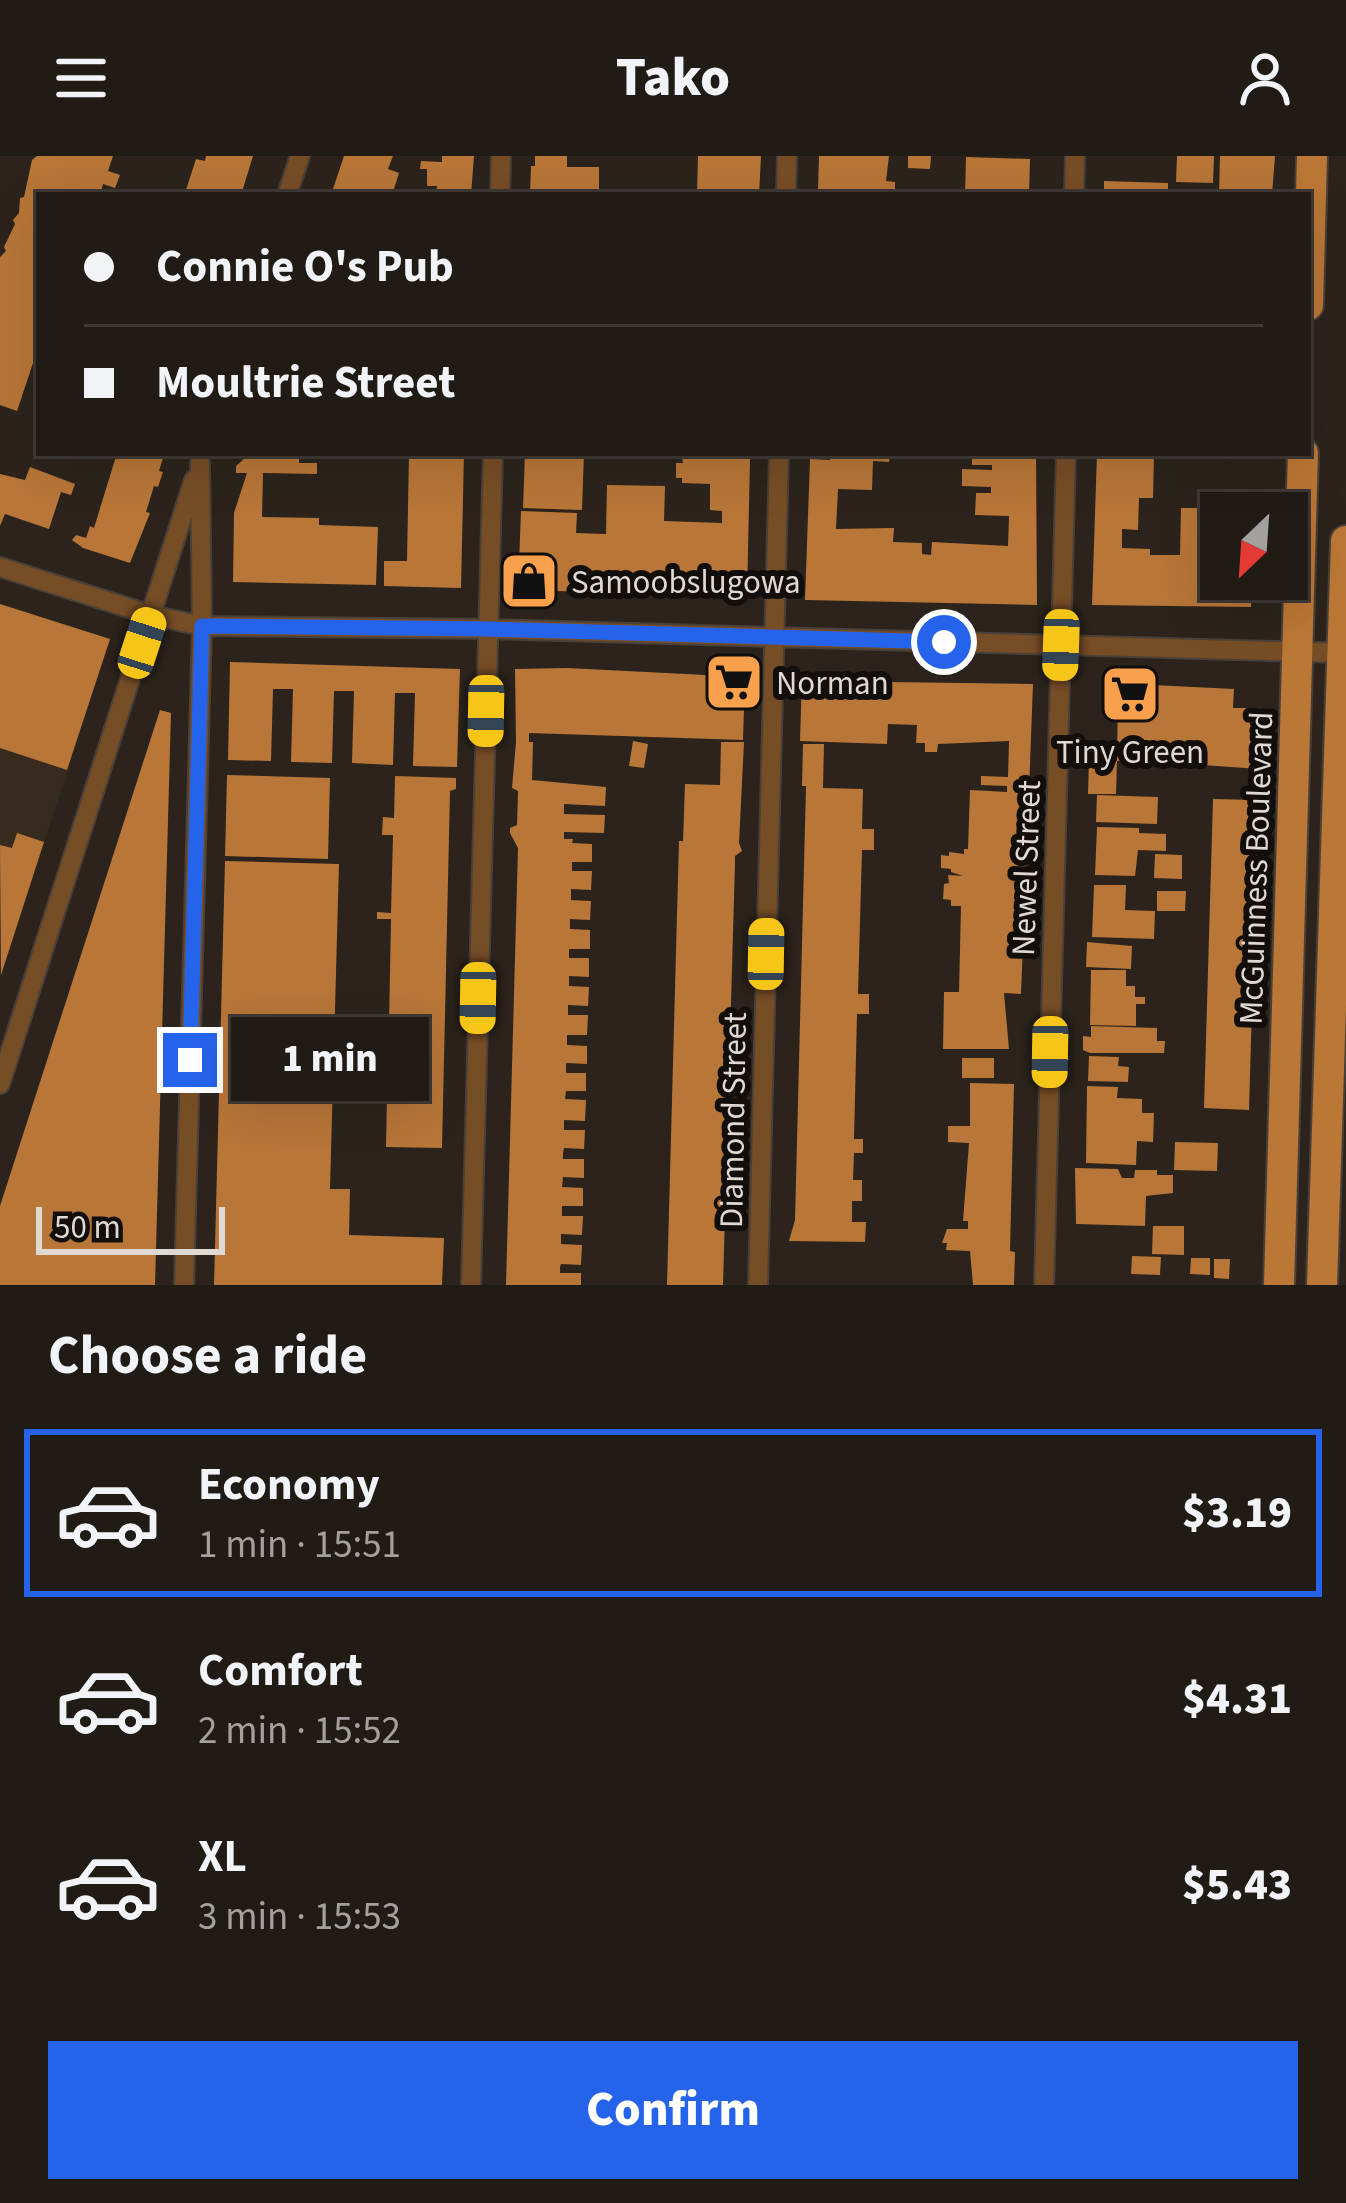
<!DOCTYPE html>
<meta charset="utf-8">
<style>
:root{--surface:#211b15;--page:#29241e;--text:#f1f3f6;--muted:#a2a1a0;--line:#3e3934;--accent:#2563eb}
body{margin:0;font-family:"Source Sans 3",sans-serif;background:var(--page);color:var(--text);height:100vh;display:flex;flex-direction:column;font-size:45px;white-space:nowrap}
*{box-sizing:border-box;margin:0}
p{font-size:39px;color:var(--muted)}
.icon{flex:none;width:66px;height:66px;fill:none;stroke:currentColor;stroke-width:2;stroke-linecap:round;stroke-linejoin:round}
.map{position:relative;height:1129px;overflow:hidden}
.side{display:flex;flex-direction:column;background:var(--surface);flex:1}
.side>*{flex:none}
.banner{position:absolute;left:36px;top:36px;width:1275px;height:264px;border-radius:0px;box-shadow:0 12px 48px #0002,0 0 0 3px var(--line);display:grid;align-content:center;height:264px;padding:0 48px;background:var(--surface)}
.needle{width:78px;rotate:205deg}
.tools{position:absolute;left:1200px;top:336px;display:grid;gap:24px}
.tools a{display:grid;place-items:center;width:108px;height:108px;border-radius:0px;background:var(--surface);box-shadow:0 12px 48px #0002,0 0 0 3px var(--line);font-size:60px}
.scale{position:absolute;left:36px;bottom:30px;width:189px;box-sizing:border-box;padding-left:12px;border:6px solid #dfd9d4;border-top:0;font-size:33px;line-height:42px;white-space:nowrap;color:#dfd9d4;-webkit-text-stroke:9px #120e0b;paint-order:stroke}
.end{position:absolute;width:54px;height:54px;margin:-27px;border:15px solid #2563eb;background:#fff;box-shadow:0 0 0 6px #fff}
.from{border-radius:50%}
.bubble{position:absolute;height:84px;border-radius:0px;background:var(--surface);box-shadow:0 12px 48px #0002,0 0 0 3px var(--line);font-size:39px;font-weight:800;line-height:84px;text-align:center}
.car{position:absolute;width:36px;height:72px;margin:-36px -18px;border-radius:15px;box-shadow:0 0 9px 3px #0007;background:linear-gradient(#f5c518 24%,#345 0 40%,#f5c518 0 76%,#345 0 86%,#f5c518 0)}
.banner b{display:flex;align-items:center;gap:42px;height:114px;font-size:45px}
.banner b+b{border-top:3px solid var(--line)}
.banner i{width:30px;height:30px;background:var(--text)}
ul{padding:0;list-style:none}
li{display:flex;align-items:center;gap:36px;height:168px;margin:0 24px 18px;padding:0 24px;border:6px solid transparent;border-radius:0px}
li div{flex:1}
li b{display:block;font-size:45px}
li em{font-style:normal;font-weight:800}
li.on{border-color:var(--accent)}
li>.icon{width:108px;height:108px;stroke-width:1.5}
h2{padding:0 48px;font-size:54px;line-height:144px}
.cta{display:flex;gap:24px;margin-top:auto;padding:24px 48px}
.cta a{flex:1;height:138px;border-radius:0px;background:var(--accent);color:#fff;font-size:48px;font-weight:800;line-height:138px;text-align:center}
header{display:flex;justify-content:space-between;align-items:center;height:156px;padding:0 48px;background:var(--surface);font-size:54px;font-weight:800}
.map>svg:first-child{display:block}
.built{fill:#372a1e}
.building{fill:#b87638}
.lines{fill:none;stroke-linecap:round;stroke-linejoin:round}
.street-casing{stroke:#494139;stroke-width:22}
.primary-casing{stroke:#494139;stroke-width:34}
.street{stroke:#774d26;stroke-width:18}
.primary{stroke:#bb7735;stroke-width:30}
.route{stroke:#2563eb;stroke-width:15}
.labels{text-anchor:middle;stroke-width:12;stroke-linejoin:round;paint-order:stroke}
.poi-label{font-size:33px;fill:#dfd9d4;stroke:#120e0b;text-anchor:start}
.street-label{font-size:33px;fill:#dfd9d4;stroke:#120e0b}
</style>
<header><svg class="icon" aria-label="menu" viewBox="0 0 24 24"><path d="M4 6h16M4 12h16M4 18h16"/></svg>Tako<svg class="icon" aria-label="person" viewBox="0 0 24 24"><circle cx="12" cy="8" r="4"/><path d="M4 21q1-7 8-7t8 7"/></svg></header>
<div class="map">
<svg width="1346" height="1129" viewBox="0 0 1346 1129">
<rect width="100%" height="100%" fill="#2c241c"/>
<path class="built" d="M0 449 110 483 0 823Z"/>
<path class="building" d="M37 0H113L108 15 120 19 115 32 103 28 100 39H39V189L17 255 0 249V101L6 95 4 91 15 68 13 64 19 57 20 42 24 41 32 4Z
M206 0H253L241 39 185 37 196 3 205 5Z
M344 0H393L388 13 399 17 393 36 331 39Z
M442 0H474L471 39H436L437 30H427V13H420L421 5 442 6Z
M535 0H567V11H599V39L530 38 531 10H535Z
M698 0H761L759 39H697Z
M819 0H889L886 25 895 26V39H812L818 35Z
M908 0H931L930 13 908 12Z
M1177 0H1214L1213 27 1176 26Z
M1220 0H1275L1272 39H1219Z
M966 1 1030 3 1029 39H965Z
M1104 25 1168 27V39H1104Z
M117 297H158L157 300 163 302 159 315 163 316 158 331 154 330 146 356 150 357 130 407 83 392 72 384 76 379 86 382 90 370 94 372Z
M246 297H299V307H317V318L263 317 262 361 319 362V369L378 371 376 429 233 426 234 357 247 317H236V310L245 302Z
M409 297H464L461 432 384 430V405H407Z
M525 297H584L582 354 523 352Z
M694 297H747L750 303 747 440 518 434 521 355 577 357 576 377 606 378 607 329 665 330 664 365 722 367V355L710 354V328L682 327V322H676V307H683L682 301H694Z
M830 297H890L889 306 873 305 872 334 838 333 836 373 894 372 893 386 922 387V398L931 399 932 386 1008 390 1009 360 975 359 976 337H991V331L962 330V313L992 314V309H972V297H1036L1037 449 805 444 810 303 830 304Z
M1097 297H1154L1153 342H1139L1138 374 1122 373V392L1150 393V399H1180L1181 352H1209L1208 409H1221V423H1252L1251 451 1092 449Z
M30 311 75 328 71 339 61 336 49 373 5 358 0 370V318L25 324Z
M0 448 110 483 67 614 0 592Z
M230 506 460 513 457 611 413 610 415 537H395L393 609 352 607 354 535H334L332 607 291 606 293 533H273L271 605 228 604Z
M567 512 745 521 743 584 529 577V586H533L532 624 606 631 605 650 564 648V658L605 659 604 677 564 676V683H573L572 687 592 688V706H572V715H592L591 734 571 733V744L591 745 590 764 570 763V773L590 774V793H569V802H589V821L569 820V830L589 831 588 850 568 849V859H588L587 879H567V889L587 890V908L566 907V917H586V935H566L565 943 586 944 585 965 564 964V974H585L584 993 564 992 563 997V1003H584V1022L563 1021 562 1031 583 1032V1050H562V1060H583L582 1079 561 1078V1088L582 1089 581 1109 561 1108 560 1111V1117H581V1129H506L518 692 510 677V672L517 669 518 635 512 632 516 586 515 513Z
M802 520 889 523V526L1033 528 1024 769H1020V787H1023L1021 838 1004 837 1009 893H943L944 836H959L961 750H951V744L943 743 944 728 949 727 948 719 963 720 951 716V713L941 712V699L949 700V696L964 698V693H968L970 634 1007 636V630L981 629V620L1008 621 1009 585 938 588 937 596H925V587H916L917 569 888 568 887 588 800 585Z
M1153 529 1234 533 1233 552H1261L1259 613 1203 609V600L1145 599V605H1117L1118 531Z
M160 554 171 557 155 1129H0V1050Z
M633 585 648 588 644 612 629 610Z
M721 586H744L739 687 742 695 735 700V707L723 1129H667L679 685H683L685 628 720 629Z
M803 588H824L823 632 863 633 862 673H874V694H862L858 838H869V858H857L854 983H863V997H854L853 1024H862V1045H852V1066H866L865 1086 789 1085 795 1064 806 630H802Z
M1089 604 1117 605 1116 638H1088Z
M227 619 330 622 328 703 225 700Z
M395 620 456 622V633L450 635 442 992 386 991 388 887H374V869H389L391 763H377V756L391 757 393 679H382L383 661 394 662Z
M1097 639 1158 641 1157 668 1096 666Z
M1213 643 1258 644 1249 954 1204 952Z
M1097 671 1139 672V677L1166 678V695L1138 694 1135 720 1095 719Z
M17 677 44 686 1 819 0 689 12 692Z
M1155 698 1182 699V723L1154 722Z
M225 705 339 708 330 1033H350L349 1079 444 1082 442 1129H214Z
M1094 729H1126L1125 754 1155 755 1154 783 1092 781Z
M1157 735H1186L1185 755H1157Z
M1087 786 1132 790 1131 813 1086 811Z
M1091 814H1126V830H1135V841H1145V848H1136V870L1090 869Z
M1091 870 1157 872V885H1165L1164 897H1090L1083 894V880L1091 881Z
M1089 900 1119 901 1118 910 1129 911 1128 926 1088 925Z
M962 902H994V922H962Z
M970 927 1014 928 1010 1095 1015 1096 1014 1129H973L970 1095 946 1094 947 1087H942L947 1073H968V1065H963L969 987 948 986V970H970Z
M1087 930 1118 931 1117 942 1142 943V957H1154L1153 986 1137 985 1136 1009 1086 1007Z
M1175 986 1218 987 1217 1015 1174 1014Z
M1075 1012 1118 1013 1122 1022H1134L1135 1014H1157V1019H1173V1037L1146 1040 1145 1070 1076 1068Z
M1153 1070H1184V1099L1152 1098Z
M1132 1100 1161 1101 1160 1119 1131 1118Z
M1191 1102H1210V1119L1190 1118Z
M1214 1103H1230L1229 1123 1214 1122Z"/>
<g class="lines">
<g class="street-casing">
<path id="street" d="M287 39 300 0
M500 39 501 0
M786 39 787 0
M1074 39 1075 0
M0 411 151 459 202 470 488 473 1346 497
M0 928 194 324
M184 1129 202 470 200 307
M471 1129 493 297
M758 1129 779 297
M1044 1129 1066 297"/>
</g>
<g class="primary-casing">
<path id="primary" d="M1308 149 1312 0
M1279 1129 1303 297
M1322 1129 1346 385"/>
</g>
<use href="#street" class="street"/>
<use href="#primary" class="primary"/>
</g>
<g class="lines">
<path class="route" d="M190 904 202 470 488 473 944 486"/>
</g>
<defs>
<g id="shop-square" transform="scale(3)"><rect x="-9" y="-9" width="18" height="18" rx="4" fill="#f8a04b" stroke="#120e0b"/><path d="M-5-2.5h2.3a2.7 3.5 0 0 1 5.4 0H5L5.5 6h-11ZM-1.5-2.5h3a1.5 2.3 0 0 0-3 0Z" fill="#111"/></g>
<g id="supermarket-square" transform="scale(3)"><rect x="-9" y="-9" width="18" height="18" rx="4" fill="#f8a04b" stroke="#120e0b"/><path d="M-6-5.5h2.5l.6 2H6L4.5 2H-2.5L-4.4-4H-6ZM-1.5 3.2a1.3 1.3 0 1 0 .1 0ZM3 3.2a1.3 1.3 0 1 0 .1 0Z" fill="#111"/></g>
</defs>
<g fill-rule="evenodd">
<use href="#shop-square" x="529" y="425"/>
<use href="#supermarket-square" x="734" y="526"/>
<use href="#supermarket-square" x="1130" y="538"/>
</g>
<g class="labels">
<g class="poi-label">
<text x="571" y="437">Samoobslugowa</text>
<text x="776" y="538">Norman</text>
<text x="1130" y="607" text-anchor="middle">Tiny Green</text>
</g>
<g class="street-label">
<text transform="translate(1025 712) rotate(-88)" y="12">Newel Street</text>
<text transform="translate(1255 712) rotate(-88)" y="12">McGuinness Boulevard</text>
<text transform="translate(732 964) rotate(-89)" y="12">Diamond Street</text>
</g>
</g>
</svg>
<div class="tools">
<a><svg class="needle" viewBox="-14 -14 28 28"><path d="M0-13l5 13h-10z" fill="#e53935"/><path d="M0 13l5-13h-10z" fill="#a2a1a0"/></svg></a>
</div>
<div class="scale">50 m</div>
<i class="end from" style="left:944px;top:486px"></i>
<i class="end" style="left:190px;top:904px"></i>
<div class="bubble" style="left:231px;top:861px;width:198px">1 min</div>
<i class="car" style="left:142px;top:487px;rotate:18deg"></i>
<i class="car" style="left:1061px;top:489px;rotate:182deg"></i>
<i class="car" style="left:486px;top:555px;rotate:181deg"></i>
<i class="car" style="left:766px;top:798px;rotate:1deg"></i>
<i class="car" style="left:478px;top:842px;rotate:181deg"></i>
<i class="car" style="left:1050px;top:896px;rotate:181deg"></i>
<div class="banner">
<b><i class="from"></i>Connie O's Pub</b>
<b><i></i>Moultrie Street</b>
</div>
</div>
<section class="side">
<h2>Choose a ride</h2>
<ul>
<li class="on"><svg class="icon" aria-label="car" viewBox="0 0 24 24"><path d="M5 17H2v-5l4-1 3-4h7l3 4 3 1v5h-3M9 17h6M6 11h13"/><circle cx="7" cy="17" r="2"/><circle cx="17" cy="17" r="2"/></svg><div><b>Economy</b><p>1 min · 15:51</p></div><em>$3.19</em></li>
<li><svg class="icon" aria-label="car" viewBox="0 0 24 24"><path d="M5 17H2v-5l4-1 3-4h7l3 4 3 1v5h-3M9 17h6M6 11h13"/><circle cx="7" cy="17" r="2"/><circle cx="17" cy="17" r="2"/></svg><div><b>Comfort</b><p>2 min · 15:52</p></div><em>$4.31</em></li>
<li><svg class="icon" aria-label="car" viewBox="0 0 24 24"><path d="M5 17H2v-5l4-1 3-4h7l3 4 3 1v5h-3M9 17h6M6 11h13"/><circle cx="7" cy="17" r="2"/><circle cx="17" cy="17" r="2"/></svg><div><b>XL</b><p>3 min · 15:53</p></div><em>$5.43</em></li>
</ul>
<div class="cta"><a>Confirm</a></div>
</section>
